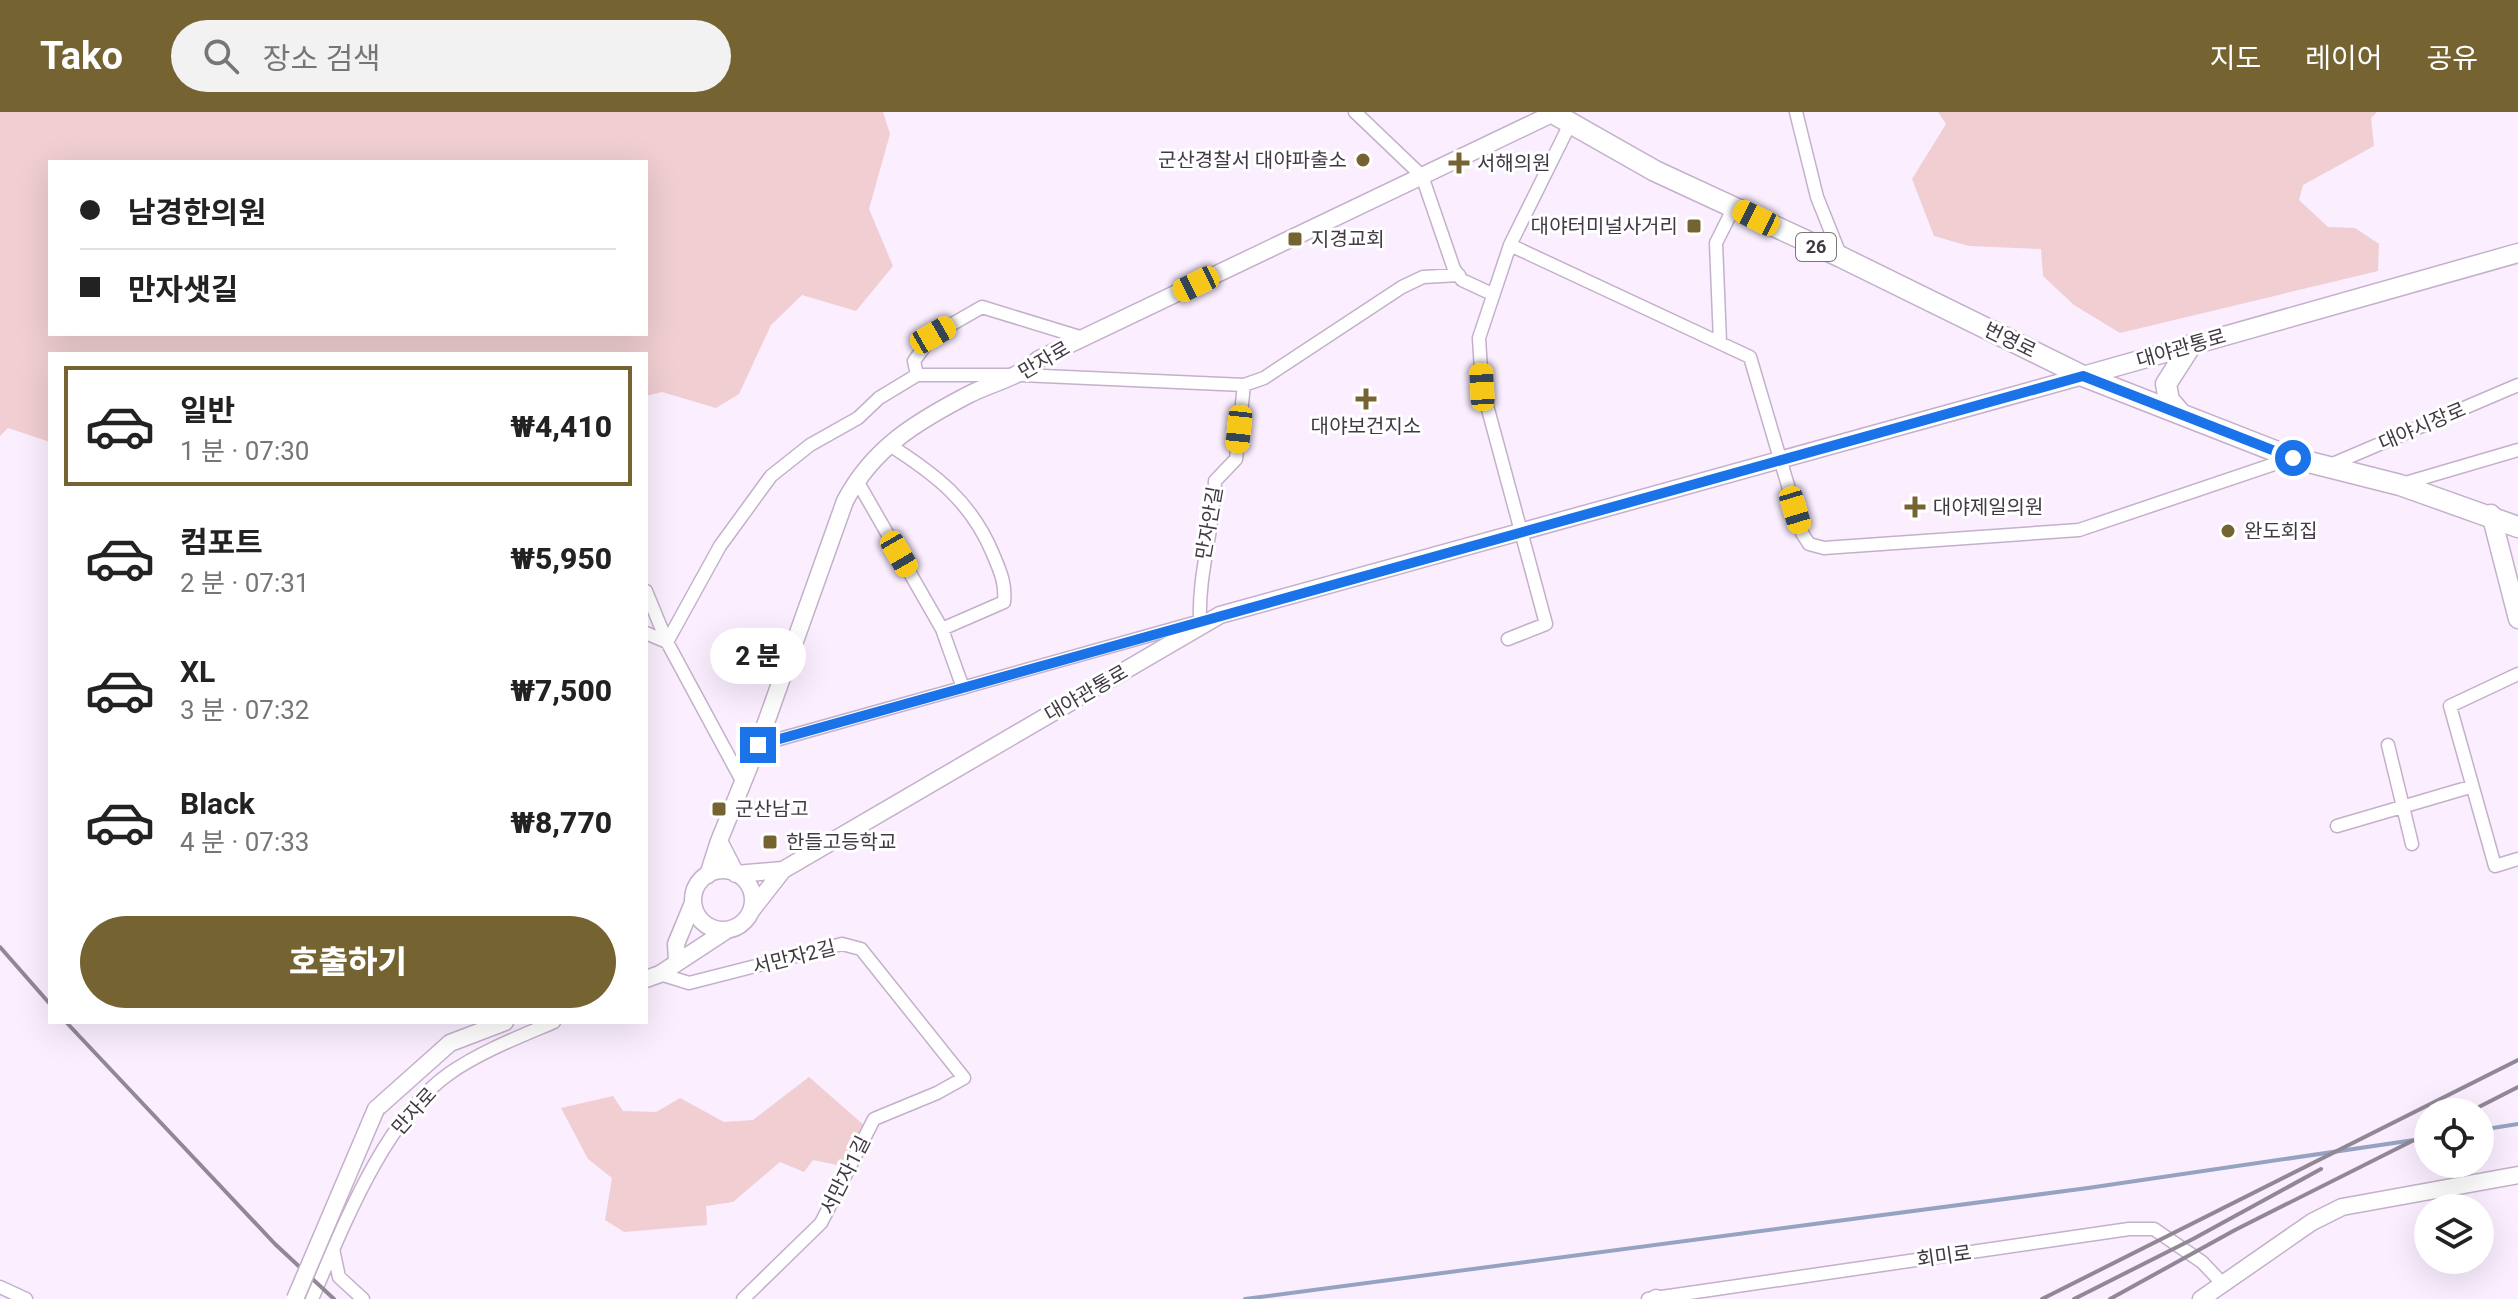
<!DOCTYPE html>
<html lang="ko">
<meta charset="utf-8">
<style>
:root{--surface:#fff;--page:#f2f2f2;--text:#222;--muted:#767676;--line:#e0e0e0;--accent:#756432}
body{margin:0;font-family:Roboto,"Noto Sans KR",sans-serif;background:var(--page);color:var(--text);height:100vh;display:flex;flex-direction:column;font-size:30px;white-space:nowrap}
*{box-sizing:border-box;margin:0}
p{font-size:26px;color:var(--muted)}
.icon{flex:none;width:44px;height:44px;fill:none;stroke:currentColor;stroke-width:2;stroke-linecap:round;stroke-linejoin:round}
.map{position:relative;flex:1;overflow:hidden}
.details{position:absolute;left:48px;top:240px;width:600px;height:672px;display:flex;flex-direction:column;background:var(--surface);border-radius:0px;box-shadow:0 8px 32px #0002}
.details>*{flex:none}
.top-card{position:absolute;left:48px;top:48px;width:600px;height:176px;border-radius:0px;box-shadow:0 8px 32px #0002;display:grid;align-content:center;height:176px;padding:0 32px;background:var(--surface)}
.buttons{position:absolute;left:2414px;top:986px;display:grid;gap:16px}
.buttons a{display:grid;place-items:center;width:80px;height:80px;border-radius:50%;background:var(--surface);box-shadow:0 8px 32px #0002;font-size:40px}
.end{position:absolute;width:36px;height:36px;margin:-18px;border:10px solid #1a73e8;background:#fff;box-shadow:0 0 0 4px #fff}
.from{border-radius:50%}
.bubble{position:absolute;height:56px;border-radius:28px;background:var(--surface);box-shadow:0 8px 32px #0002;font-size:26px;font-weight:800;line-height:56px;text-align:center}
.car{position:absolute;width:24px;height:48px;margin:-24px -12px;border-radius:10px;box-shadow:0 0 6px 2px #0007;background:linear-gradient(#f5c518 24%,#345 0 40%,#f5c518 0 76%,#345 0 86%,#f5c518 0)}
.top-card b{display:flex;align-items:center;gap:28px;height:76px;font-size:30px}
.top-card b+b{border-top:2px solid var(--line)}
.top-card i{width:20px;height:20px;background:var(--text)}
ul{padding:14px 0 0;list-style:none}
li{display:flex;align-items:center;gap:24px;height:120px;margin:0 16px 12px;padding:0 16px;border:4px solid transparent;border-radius:0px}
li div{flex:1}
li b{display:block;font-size:30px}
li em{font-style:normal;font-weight:800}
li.on{border-color:var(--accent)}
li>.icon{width:72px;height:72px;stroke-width:1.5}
.button{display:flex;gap:16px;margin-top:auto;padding:16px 32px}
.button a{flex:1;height:92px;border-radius:48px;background:var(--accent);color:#fff;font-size:32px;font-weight:800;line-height:92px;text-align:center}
header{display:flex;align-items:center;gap:48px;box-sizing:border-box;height:112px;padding:0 40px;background:var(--accent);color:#fff}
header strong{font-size:38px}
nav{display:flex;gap:44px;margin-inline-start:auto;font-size:28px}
.search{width:560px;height:72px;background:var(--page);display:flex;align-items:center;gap:20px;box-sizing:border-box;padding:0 28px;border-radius:44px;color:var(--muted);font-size:30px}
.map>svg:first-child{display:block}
.green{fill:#f0ced1;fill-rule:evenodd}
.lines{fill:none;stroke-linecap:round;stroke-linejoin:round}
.stream{stroke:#96a2c2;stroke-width:4}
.minor-casing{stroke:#c4b0ca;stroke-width:15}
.tertiary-casing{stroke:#c4b0ca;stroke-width:19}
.secondary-casing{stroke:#c4b0ca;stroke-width:21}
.primary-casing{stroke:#c4b0ca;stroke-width:23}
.minor{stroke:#fff;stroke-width:12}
.tertiary{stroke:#fff;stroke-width:16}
.secondary{stroke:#fff;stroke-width:18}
.primary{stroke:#fff;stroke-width:20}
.rail{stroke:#918895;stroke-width:4}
.tertiary-bridge-casing{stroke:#c4b0ca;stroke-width:19;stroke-linecap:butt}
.tertiary-bridge{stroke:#fff;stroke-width:16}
.route{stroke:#1a73e8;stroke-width:10}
.poi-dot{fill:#756432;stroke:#fff;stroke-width:3}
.labels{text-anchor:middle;stroke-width:6;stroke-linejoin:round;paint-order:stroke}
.shield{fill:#fff;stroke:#7a747c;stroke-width:2}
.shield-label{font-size:18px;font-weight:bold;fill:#413944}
.poi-label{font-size:20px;fill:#413944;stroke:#fff;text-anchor:start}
.street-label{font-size:20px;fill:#413944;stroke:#fff}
</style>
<header>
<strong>Tako</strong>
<div class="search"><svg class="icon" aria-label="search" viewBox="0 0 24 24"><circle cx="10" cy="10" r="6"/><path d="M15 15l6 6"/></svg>장소 검색</div>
<nav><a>지도</a><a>레이어</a><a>공유</a></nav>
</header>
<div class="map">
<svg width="2518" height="1187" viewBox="0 0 2518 1187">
<rect width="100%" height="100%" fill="#faeeff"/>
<path class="green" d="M0 0H883L890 22 869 97 893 154 856 199 802 183 771 213 739 282 716 296 662 280 646 284V242H50V330L8 316 0 324ZM646 50V222H50V50Z
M1938 0H2377L2371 6 2374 34 2303 73 2299 88 2328 115 2355 116 2379 132 2378 159 2120 221 2074 193 2043 164 2041 137 1969 134 1934 124 1912 67 1946 12Z
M809 965 865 1014 842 1054 813 1048 804 1060 780 1050 733 1090 706 1094 707 1113 624 1120 605 1108 612 1066 588 1047 561 996 613 984 623 999 656 1000 680 986 724 1010 753 1008Z"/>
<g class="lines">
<path class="stream" d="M2480 1018 2518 1012
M1245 1187 2088 1076 2428 1026"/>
<g class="minor-casing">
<path id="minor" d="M1355 0 1422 64 1454 157 1462 168 1492 182
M1796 0 1817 85 1841 145
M1510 133 1750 245 1802 421 1809 432 1824 436 2079 418 2292 346
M1720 230 1716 131 1734 95
M917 263 914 249 933 223 982 195 1083 226
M888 332C935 362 971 389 993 442 1000 459 1006 471 1004 490L942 517
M2328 354 2518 273
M856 367 942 517 963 576
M2402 372 2518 338
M646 479 667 530 741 667
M1200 509C1198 461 1214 417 1215 369L1236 347 1244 273
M646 521 667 530 720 434 771 364 810 333 858 306 879 286 917 263H1021L1244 273 1264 266 1402 175 1423 165 1459 163
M1508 527 1546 512 1482 275 1479 226 1510 133 1570 12
M2518 562 2450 594 2495 754 2518 747
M758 633 1201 509
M2388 633 2412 732
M2337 714 2470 675
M660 862 689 871 842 832 861 837 964 966 937 981 874 1007 821 1111 743 1187
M333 1137 339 1165 363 1187
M0 1175 26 1187
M312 1187C343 1115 384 1007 450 961 482 939 519 925 554 910
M1648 1187 2129 1117H2154L2202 1150 2222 1171"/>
</g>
<g class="tertiary-casing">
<path id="tertiary" d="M719 729 758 633 845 389C873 336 916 310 968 283 995 269 1015 268 1039 247L1556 0
M783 758 1220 503 2083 264
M693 788a30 30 0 1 1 60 0a30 30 0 1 1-60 0Z
M708 763 719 729 736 762 783 758 751 799
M677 848 676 832 693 791
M646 867 660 862 727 818
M376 997 450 931 505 910
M1656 1187V1186
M2201 1187 2312 1110 2342 1095 2518 1063"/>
</g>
<g class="secondary-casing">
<path id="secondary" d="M2083 264 2518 141
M2491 402 2518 507"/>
</g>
<g class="primary-casing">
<path id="primary" d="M1551 0 1655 59 1841 145 2083 264 2293 346 2400 373 2518 415
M2181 302 2169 288 2166 272 2191 233"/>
</g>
<use href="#minor" class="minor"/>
<use href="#tertiary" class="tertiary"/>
<use href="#secondary" class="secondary"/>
<use href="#primary" class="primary"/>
<path class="rail" d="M0 835 50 892
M66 910 275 1132 334 1187
M2469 1000 2518 975
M2042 1187 2518 948
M2074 1187 2193 1127 2321 1057
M2110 1187 2235 1118 2428 1021"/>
<g class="tertiary-bridge-casing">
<path id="tertiary-bridge" d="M295 1187 376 997"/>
</g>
<use href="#tertiary-bridge" class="tertiary-bridge"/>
</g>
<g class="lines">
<path class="route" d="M758 633 2083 264 2293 346"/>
</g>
<g class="poi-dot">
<circle cx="1363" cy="48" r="8"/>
<path d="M1455 39h8v8h8v8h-8v8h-8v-8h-8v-8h8z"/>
<rect x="1686" y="106" width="16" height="16" rx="4"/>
<rect x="1287" y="119" width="16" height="16" rx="4"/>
<path d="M1362 275h8v8h8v8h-8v8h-8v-8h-8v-8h8z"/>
<path d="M1911 383h8v8h8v8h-8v8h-8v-8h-8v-8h8z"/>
<circle cx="2228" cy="419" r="8"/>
<rect x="711" y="689" width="16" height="16" rx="4"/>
<rect x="762" y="722" width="16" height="16" rx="4"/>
</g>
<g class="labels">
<rect class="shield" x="1796" y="121" width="40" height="28" rx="6"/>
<g class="shield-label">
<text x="1816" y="141">26</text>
</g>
<g class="poi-label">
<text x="1347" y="55" text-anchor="end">군산경찰서 대야파출소</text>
<text x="1477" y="58">서해의원</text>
<text x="1678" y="121" text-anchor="end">대야터미널사거리</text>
<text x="1311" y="134">지경교회</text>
<text x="1366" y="321" text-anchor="middle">대야보건지소</text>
<text x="1933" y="402">대야제일의원</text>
<text x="2244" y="426">완도회집</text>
<text x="735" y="704">군산남고</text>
<text x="786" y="737">한들고등학교</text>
</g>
<g class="street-label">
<text transform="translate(2010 228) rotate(26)" y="7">번영로</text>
<text transform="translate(2181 236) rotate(-16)" y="7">대야관통로</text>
<text transform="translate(1044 248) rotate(-30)" y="7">만자로</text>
<text transform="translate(2422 314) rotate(-23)" y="7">대야시장로</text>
<text transform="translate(1209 411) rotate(-80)" y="7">만자안길</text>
<text transform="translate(1086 581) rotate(-30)" y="7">대야관통로</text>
<text transform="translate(794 845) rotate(-14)" y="7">서만자2길</text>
<text transform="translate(414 999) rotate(-48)" y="7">만자로</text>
<text transform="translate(845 1063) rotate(-63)" y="7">서만자1길</text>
<text transform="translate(1944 1144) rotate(-8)" y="7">회미로</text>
</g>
</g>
</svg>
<div class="buttons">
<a><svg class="icon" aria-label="locate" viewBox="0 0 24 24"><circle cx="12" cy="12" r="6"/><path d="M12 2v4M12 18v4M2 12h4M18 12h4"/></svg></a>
<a><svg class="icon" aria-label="layers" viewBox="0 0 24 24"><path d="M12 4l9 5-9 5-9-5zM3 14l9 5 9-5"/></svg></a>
</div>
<i class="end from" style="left:2293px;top:346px"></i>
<i class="end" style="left:758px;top:633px"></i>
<div class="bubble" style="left:710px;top:516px;width:96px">2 분</div>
<i class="car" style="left:1756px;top:106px;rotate:296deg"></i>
<i class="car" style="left:1196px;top:172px;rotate:244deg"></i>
<i class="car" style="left:933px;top:223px;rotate:60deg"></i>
<i class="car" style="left:1482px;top:275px;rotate:357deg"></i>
<i class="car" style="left:1239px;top:317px;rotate:186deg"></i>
<i class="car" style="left:1795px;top:398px;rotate:163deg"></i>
<i class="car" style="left:899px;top:442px;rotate:150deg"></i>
<div class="top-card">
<b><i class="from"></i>남경한의원</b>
<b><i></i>만자샛길</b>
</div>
<section class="details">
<ul>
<li class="on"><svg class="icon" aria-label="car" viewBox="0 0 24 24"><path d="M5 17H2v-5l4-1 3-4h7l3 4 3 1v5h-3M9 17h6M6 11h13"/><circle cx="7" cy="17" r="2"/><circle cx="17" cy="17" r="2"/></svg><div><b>일반</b><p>1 분 · 07:30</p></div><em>₩4,410</em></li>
<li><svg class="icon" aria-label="car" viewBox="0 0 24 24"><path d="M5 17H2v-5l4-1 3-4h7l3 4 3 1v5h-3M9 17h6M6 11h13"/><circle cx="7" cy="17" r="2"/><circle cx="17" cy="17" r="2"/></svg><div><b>컴포트</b><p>2 분 · 07:31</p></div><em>₩5,950</em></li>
<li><svg class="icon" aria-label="car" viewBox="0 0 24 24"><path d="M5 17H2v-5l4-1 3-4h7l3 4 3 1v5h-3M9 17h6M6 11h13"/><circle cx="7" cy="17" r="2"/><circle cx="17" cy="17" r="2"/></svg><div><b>XL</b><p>3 분 · 07:32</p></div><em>₩7,500</em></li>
<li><svg class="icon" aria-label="car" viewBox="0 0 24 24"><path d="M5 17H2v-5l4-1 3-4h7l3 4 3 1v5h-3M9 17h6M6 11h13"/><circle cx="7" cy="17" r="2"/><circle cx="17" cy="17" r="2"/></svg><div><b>Black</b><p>4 분 · 07:33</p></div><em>₩8,770</em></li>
</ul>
<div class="button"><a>호출하기</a></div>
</section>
</div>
